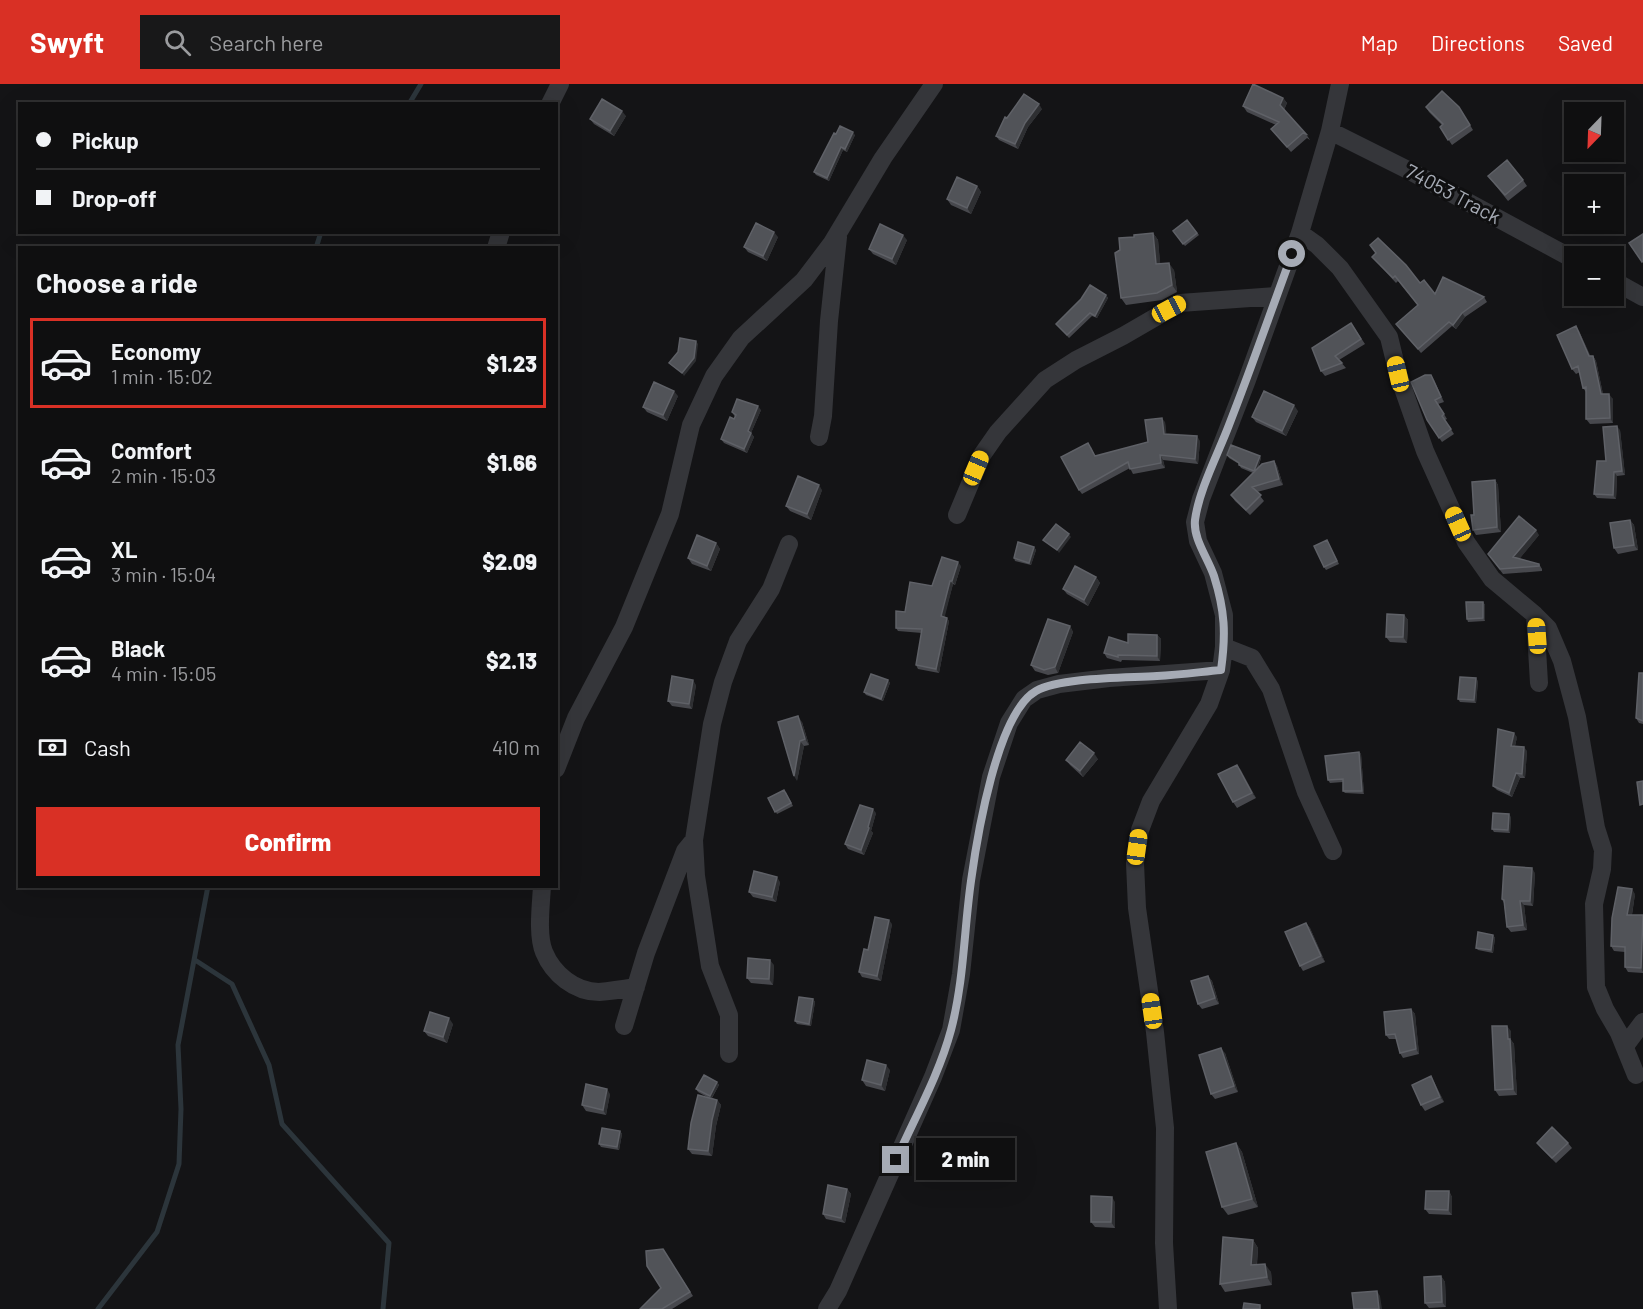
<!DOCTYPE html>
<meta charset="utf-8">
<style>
:root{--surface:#0f0f10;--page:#181819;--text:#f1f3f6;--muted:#9b9c9f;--line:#2f2f30;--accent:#d93025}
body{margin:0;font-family:Barlow,sans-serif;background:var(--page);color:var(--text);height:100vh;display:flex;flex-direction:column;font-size:22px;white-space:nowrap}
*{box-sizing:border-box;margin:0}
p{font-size:20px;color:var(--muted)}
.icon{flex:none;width:33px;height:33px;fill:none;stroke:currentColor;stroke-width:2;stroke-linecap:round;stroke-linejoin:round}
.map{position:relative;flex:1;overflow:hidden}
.details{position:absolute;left:18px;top:162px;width:540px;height:642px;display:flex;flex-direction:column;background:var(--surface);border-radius:0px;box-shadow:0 6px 24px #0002,0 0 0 2px var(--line)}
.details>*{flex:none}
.guide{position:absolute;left:18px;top:18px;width:540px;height:132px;border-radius:0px;box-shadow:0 6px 24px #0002,0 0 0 2px var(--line);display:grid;align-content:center;height:132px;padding:0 18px;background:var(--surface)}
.needle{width:39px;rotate:203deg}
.fabs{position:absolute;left:1564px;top:18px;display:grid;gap:12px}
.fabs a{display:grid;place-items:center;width:60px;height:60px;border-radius:0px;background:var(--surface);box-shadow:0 6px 24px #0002,0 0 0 2px var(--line);font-size:30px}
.end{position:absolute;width:27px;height:27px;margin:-14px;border:8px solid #a6abb5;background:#111;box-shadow:0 0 0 3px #111}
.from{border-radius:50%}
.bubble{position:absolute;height:42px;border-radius:0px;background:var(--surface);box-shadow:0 6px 24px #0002,0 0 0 2px var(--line);font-size:20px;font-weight:800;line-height:42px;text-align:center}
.car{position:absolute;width:18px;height:36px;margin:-18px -9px;border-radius:8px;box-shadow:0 0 4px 2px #0007;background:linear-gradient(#f5c518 24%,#345 0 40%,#f5c518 0 76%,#345 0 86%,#f5c518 0)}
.guide b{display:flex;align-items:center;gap:21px;height:57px;font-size:22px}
.guide b+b{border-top:2px solid var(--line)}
.guide i{width:15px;height:15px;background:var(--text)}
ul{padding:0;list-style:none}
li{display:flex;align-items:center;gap:18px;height:90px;margin:0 12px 9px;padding:0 6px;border:3px solid transparent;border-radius:0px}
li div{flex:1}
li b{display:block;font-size:22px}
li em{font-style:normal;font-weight:800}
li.selected{border-color:var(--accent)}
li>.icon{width:54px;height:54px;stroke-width:1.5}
h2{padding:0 18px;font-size:27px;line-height:72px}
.pay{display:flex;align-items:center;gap:15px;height:66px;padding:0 18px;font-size:22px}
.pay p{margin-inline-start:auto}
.button{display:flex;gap:12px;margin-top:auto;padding:12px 18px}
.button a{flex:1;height:69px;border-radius:0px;background:var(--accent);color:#fff;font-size:24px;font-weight:800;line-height:69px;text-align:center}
header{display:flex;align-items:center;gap:36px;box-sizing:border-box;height:84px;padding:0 30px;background:var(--accent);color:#fff}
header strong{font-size:28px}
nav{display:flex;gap:33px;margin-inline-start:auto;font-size:21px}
.search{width:420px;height:54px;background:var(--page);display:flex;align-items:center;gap:15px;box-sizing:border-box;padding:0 21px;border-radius:0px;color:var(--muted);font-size:22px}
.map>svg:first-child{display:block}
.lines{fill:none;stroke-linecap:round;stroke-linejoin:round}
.stream{stroke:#2c353b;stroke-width:5}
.minor{stroke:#35363a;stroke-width:18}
.wall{fill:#47484d}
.shaded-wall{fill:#2e2f32}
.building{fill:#515358;stroke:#5f6167;stroke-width:1.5}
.route{stroke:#a6abb5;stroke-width:8}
.labels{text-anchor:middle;stroke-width:6;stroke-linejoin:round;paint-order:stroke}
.street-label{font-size:20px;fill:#a6abb5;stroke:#0f0f10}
</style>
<header>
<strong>Swyft</strong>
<div class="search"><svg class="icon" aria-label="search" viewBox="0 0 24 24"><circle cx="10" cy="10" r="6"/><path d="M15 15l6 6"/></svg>Search here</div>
<nav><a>Map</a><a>Directions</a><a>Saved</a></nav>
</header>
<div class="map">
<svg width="1643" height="1225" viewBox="0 0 1643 1225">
<rect width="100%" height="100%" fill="#141416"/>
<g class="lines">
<path class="stream" d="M409 20 421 0
M316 164 321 148
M195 876 232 900 269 981 282 1040 389 1159 383 1225
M98 1225 157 1148 179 1080 181 1025 178 961 208 802"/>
<path class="minor" d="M550 20 560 0
M1330 47 1410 87 1575 176
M1300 149 1317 161 1340 184 1389 253 1398 290 1425 367 1466 458 1492 495 1535 531 1539 599
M496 164 501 148
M1614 197 1643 213
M819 353 823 332 829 237 838 153
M957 431 982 371 998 348 1045 296 1076 276 1123 252 1180 219 1277 212
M1535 531 1548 544 1562 577 1577 633 1596 744 1603 766 1602 785 1594 820 1596 903 1605 925 1619 949 1636 991
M1224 563 1252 574 1271 605 1306 708 1333 767
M556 685 576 634 624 543 670 430 691 341 714 292 741 254 804 196 832 159 883 74 934 0
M542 802C541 821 537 851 544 868 553 890 575 908 599 908 611 907 624 905 636 903
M624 942 646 869 685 767 694 756
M1625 962 1643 938
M729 970V931L710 882 696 792 694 756 712 640 723 598 738 557 771 505 789 460
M827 1225 838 1207 933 993 951 946 961 890 971 796 991 693 1009 639 1024 615 1037 606 1059 600 1109 594 1221 586
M1168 1225 1164 1159 1165 1044 1155 948 1137 824 1135 779 1140 746 1151 717 1209 620 1221 586 1224 563V531L1213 489 1198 457 1195 438 1201 415 1247 296 1300 149 1330 47 1340 0"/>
</g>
<path class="wall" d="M1283 14 1287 19 1284 26 1306 50 1310 56 1307 54 1291 68 1271 45 1276 41 1247 28 1243 22Z
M1426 23H1459L1473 46 1452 61 1440 43 1442 41 1429 28Z
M1042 25 1028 43 1018 65 999 56 996 52 1007 34Z
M626 32 614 52 594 40 590 35Z
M836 50 855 51 847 68 843 66 829 97 816 91 814 88Z
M1488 92 1523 96 1527 102 1508 117Z
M977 102 981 108 971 130 951 121 947 115Z
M1187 136 1199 151 1185 162 1173 147Z
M1153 149 1158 156 1160 180 1174 186 1177 208 1162 216 1126 221 1121 214 1120 166 1134 153Z
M778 153 767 177 748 168 744 163Z
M907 156 896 181 873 170 869 165Z
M1372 173 1420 199 1435 210 1484 213 1487 218 1465 233 1456 245 1452 242 1421 269 1396 240 1418 221 1398 197 1396 199Z
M1106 211 1108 214 1097 234 1092 232 1069 254 1056 240Z
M1351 239 1365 260 1339 276 1346 284 1325 292 1321 287Z
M1579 247 1590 272H1593L1596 277 1603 310 1613 315V339L1590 340 1586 335V308L1583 304 1580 288 1576 290 1572 285Z
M1431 291 1434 296 1444 318 1438 320 1447 335 1445 336 1454 350 1442 358 1427 336Z
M678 312 667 337 647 328 643 323Z
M761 326 751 349 754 353 747 369 724 359 721 355 735 333 732 328Z
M1298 327 1286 352 1256 338 1252 333Z
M1165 338 1166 350 1200 357 1198 380 1163 376 1165 384 1133 390 1130 384 1082 410 1079 406 1091 363 1095 372 1148 358Z
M1620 346 1625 391 1617 392 1616 415 1597 414 1594 410 1606 377Z
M1227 371 1261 374 1258 384 1274 377 1277 382 1283 401 1257 408 1264 417 1250 431 1235 417 1231 411 1253 389 1241 384 1239 380 1229 374Z
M1495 396 1498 401 1501 448 1476 451 1473 446 1474 431Z
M822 406 811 436 790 427 786 422Z
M1630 436 1634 441 1638 466 1618 470 1614 464Z
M1539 451 1519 475 1539 480 1542 485V487L1503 490 1488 470Z
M1327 456 1339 480 1326 486 1324 483Z
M716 459 720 465 711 487 692 480 688 474Z
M1034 463 1036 466 1031 481 1015 477 1014 474Z
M961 482 955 501 953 500 944 533 949 537 939 589 918 585 916 581 922 549 898 547 896 544 905 528 932 502Z
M1096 493 1100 499 1088 522 1067 510 1063 505Z
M1483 518 1485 521V537L1468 538 1467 535Z
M1404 531 1408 536 1407 559 1390 558 1386 553Z
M1070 542 1073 548 1058 589 1048 591 1035 587 1031 581Z
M1157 551 1161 555 1160 577 1122 576 1121 578 1107 574 1104 569 1128 559Z
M1643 589V640L1639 639 1636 634Z
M888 596 890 599 883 617 866 611 864 608Z
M1478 597 1476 619 1460 618 1458 615Z
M696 601 692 625 672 622 668 617Z
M802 638 809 661 804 662 797 697Z
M1517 653 1515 662 1527 667 1525 694H1520L1512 713 1497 706 1493 702Z
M1359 668 1361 670 1364 710 1345 709 1343 707V698L1330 699 1328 696Z
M1098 675 1083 693 1070 681 1066 676Z
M1237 681 1256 714 1237 724 1233 718Z
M786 708 793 722 777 730 768 714Z
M876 729 871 747 873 749 864 771 848 765 845 760Z
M1511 733 1510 749 1494 748 1492 745Z
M1535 789 1533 822 1524 821 1527 846 1511 848 1507 843 1504 819 1502 815Z
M780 798 776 818 753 813 749 808Z
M1635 810 1632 831 1643 832V889L1628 888 1625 883V868L1614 867 1611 862Z
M1306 839 1310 844 1325 878 1303 887 1300 882Z
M892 840 881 897 862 893 859 888 868 866Z
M1493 851 1495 854 1493 869 1478 866 1476 864Z
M774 881 773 901 751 899 747 894Z
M1208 892 1212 897 1219 920 1202 925 1198 920Z
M813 915 815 918 811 942 797 940 795 937Z
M1411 925 1415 930 1419 970 1403 974 1400 969 1397 955H1389L1386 951Z
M453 940 447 959 428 952 424 947Z
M1511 947V956L1514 960 1517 1011 1499 1012 1495 1006Z
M1225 969 1238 1008 1215 1015 1211 1010Z
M890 986 885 1007 866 1002 862 996Z
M717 998 719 1001 712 1014 717 1016 721 1021 716 1042 712 1072 692 1070 688 1065 707 1013 698 1008 696 1005Z
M1434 998 1444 1018 1425 1027 1421 1021Z
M610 1010 606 1031 586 1027 582 1021Z
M620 1047 622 1050 619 1066 601 1063 599 1060Z
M1236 1059 1242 1068 1258 1123 1228 1131 1222 1123Z
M1537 1059H1568L1572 1064 1556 1079 1541 1064Z
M964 1067 968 1072 964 1097 949 1095 945 1089Z
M847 1105 851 1110 845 1139 826 1135 823 1130Z
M1449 1107 1452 1113V1131L1429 1130 1425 1125Z
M1115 1118V1144L1095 1143 1091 1138Z
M1253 1156 1258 1164 1257 1181 1271 1188 1272 1201 1225 1208 1220 1200Z
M663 1165 693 1212 672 1225H640L661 1204Z
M1441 1192 1445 1198 1446 1223 1429 1224 1425 1219Z"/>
<path class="shaded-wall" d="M1283 14 1287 19 1283 27 1280 21Z
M1039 20 1042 25 1028 43 1018 65 1015 60 1025 39Z
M622 27 626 32 614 52 610 47Z
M853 48 855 51 847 68 845 65Z
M841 63 843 66 829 97 827 94Z
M977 102 981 108 971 130 967 124Z
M774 148 778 153 767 177 763 172Z
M1153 149 1158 156 1161 187 1156 180Z
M903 151 907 156 896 181 892 175Z
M1169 179 1174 186 1177 208 1172 201Z
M1106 211 1108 214 1097 234 1095 232Z
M1462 229 1465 233 1456 245 1453 241Z
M1576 242 1579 247 1593 277 1589 272Z
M696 257 698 260 696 277 684 292 682 289Z
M1593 272 1596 277 1604 315 1601 310Z
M1431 291 1434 296 1444 318 1441 313Z
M674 307 678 312 667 337 663 331Z
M1609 310 1613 315V339L1610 334Z
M1294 321 1298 327 1286 352 1282 347Z
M758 322 761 326 751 349 754 353 747 369 744 365 748 347Z
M1162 334 1165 338 1167 354 1164 350Z
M1617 342 1620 346 1625 391 1622 387Z
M1197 352 1200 357 1198 380 1195 375Z
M1160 371 1163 376 1165 384 1161 379Z
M1260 372 1261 374 1256 390 1254 387Z
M1274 377 1277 382 1283 401 1279 395Z
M1614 388 1617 392 1616 415 1613 411Z
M1495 396 1498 401 1501 448 1497 443Z
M819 401 822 406 811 436 807 430Z
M1630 436 1634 441 1638 466 1634 461Z
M1536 446 1539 451 1517 478 1513 473Z
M1069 450 1071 453 1059 469 1057 466Z
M716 459 720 465 711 487 707 482Z
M1034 463 1036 466 1031 481 1029 479Z
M958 478 961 482 955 501 952 497Z
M1096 493 1100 499 1088 522 1084 516Z
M950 497 953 500 944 536 941 532Z
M1483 518 1485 521V537L1483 534Z
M1404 531 1408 536 1407 559 1403 553Z
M947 534 949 537 939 589 936 585Z
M1070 542 1073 548 1058 589 1055 583Z
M1157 551 1161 555 1160 577 1157 572Z
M1476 594 1478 597 1476 619 1474 616Z
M693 596 696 601 692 625 689 620Z
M888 596 890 599 883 617 881 615Z
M798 632 802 638 809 661 805 655Z
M1514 649 1517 653 1514 666 1511 662Z
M800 657 804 662 797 697 794 692Z
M1524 663 1527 667 1525 694 1522 690Z
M1359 668 1361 670 1364 710 1362 707Z
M1094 669 1098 675 1083 693 1080 687Z
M1237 681 1241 686 1256 714 1252 709Z
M1516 689 1520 694 1512 713 1509 709Z
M873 725 876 729 871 747 873 749 864 771 861 766Z
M1509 730 1511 733 1510 749 1508 746Z
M1532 784 1535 789 1533 822 1530 817Z
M777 793 780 798 776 818 772 813Z
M1632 805 1635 810 1631 836 1627 831Z
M1520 817 1524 821 1527 846 1523 841Z
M1643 831V888L1641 884Z
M889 836 892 840 881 897 877 892Z
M1306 839 1310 844 1325 878 1321 872Z
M1493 851 1495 854 1493 869 1491 866Z
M770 876 774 881 773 901 769 895Z
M1208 892 1212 897 1219 920 1215 914Z
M813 915 815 918 811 942 809 940Z
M1411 925 1415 930 1419 970 1416 965Z
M449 934 453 940 447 959 443 953Z
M1507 942 1511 947V956L1514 960 1517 1011 1513 1005Z
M1221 964 1225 969 1238 1008 1234 1002Z
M886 981 890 986 885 1007 881 1001Z
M1431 992 1444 1018 1440 1013Z
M717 998 719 1001 711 1015 710 1012Z
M607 1005 610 1010 606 1031 603 1026Z
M717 1016 721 1021 716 1042 712 1072 708 1067 712 1036Z
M620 1047 622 1050 619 1066 617 1063Z
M1236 1059 1242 1068 1258 1123 1252 1115Z
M964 1067 968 1072 964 1097 961 1092Z
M847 1105 851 1110 845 1139 841 1134Z
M1449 1107 1452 1113V1131L1448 1126Z
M1112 1113 1115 1118V1144L1111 1138Z
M1253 1156 1258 1164 1256 1189 1251 1181Z
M1265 1180 1271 1188 1272 1201 1267 1193Z
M1441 1192 1445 1198 1446 1223 1442 1218Z
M1377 1207 1380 1212 1382 1225H1379Z"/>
<path class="building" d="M1253 0 1283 14 1280 21 1306 50 1303 49 1287 63 1271 45 1279 38 1243 22Z
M1442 7 1459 23 1470 41 1448 56 1440 43 1443 40 1426 23Z
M1024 10 1039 20 1025 39 1015 60 996 52 1005 33 1007 34Z
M602 15 622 27 610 47 590 35Z
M840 42 853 48 845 65 841 63 827 94 814 88 834 49 836 50Z
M1507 76 1523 96 1505 111 1488 92Z
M957 93 977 102 967 124 947 115Z
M1187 136 1197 149 1183 160 1173 147Z
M756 139 774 148 763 172 744 163Z
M880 140 903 151 892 175 869 165Z
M1153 149 1156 180 1169 179 1172 201 1157 209 1121 214 1115 169 1120 166 1119 154 1134 153V151Z
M1643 150V177L1642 178 1629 159Z
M1378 154 1406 181 1420 199 1424 196 1435 210 1443 193 1484 213 1462 229 1453 241 1449 238 1418 265 1396 240 1418 221 1395 192 1393 194 1372 173 1376 169 1370 161Z
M1090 201 1106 211 1095 232 1090 229 1067 251 1056 240 1081 215Z
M1351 239 1361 255 1335 272 1342 279 1321 287 1312 264Z
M1576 242 1589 272H1593L1601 310H1609L1610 334 1586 335V303L1583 304 1578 282 1572 285 1557 251Z
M680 254 696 257 694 274 682 289 669 279 678 268Z
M1425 291H1431L1441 313 1435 316 1444 330 1442 332 1451 345 1439 354 1427 336 1411 298Z
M654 298 674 307 663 331 643 323Z
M1264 307 1294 321 1282 347 1252 333Z
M737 315 758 322 748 347 751 349 744 365 721 355 730 333 734 335 736 331 732 328Z
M1162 334 1164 350 1197 352 1195 375 1160 371 1161 379 1130 385 1128 378 1079 406 1061 373 1088 359 1095 372 1148 358 1145 336Z
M1617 342 1622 387 1614 388 1613 411 1594 410 1597 377H1606L1603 343Z
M1231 361 1260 372 1254 387 1239 381V379L1227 371Z
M1274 377 1279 395 1252 403 1261 411 1246 426 1231 411 1262 380Z
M798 392 819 401 807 430 786 422Z
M1495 396 1497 443 1473 446 1471 431H1474L1472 398Z
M1519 432 1536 446 1513 473 1539 480V482L1500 485 1488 470Z
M1630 436 1634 461 1614 464 1610 439Z
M1056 440 1069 450 1057 466 1043 456Z
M697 451 716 459 707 482 688 474Z
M1327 456 1337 477 1324 483 1314 462Z
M1018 458 1034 463 1029 479 1014 474Z
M942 473 958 478 952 497H950L941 532 947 534 936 585 916 581 922 545 896 544V527L905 528 910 498 932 502Z
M1075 482 1096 493 1084 516 1063 505Z
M1466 518H1483V534L1467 535Z
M1387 530 1404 531 1403 553H1386Z
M1048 535 1070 542 1055 583 1044 586 1031 581Z
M1128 550 1157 551V572L1118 571V573L1104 569 1109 553 1128 559Z
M1639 589H1643V637L1636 634Z
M871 590 888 596 881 615 864 608Z
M672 592 693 596 689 620 668 617Z
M1460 593 1476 594 1474 616 1458 615Z
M798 632 805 655 800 657 794 692 778 638Z
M1498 645 1514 649 1511 662 1524 663 1522 690 1516 689 1509 709 1493 702Z
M1080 658 1094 669 1080 687 1066 676Z
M1359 668 1362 707H1343V695L1328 696 1325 672Z
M1237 681 1252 709 1233 718 1218 690Z
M1643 697V720L1640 721 1637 698Z
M784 706 791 719 775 728 768 714Z
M860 721 873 725 868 743 869 744 861 766 845 760Z
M1493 729 1509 730 1508 746 1492 745Z
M1504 782 1532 784 1530 817H1520L1523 841 1507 843 1504 816 1502 815Z
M754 787 777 793 772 813 749 808Z
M1618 803 1632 805 1627 831H1643L1641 884 1625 883V863L1611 862 1612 834Z
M875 833 889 836 877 892 859 888 864 865 868 866Z
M1306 839 1321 872 1300 882 1285 848Z
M1478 848 1493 851 1491 866 1476 864Z
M748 874 770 876 769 895 747 894Z
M1208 892 1215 914 1198 920 1191 897Z
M799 913 813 915 809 940 795 937Z
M1411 925 1416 965 1400 969 1395 950 1386 951 1384 928Z
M430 928 449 934 443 953 424 947Z
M1492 942H1507L1508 955H1510L1513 1005 1495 1006Z
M1221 964 1234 1002 1211 1010 1199 971Z
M867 976 886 981 881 1001 862 996Z
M704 991 717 998 710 1012 696 1005Z
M1431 992 1440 1013 1421 1021 1412 1001Z
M586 1000 607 1005 603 1026 582 1021Z
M698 1011 717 1016 712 1036 708 1067 688 1065 691 1039Z
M1552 1043 1568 1059 1552 1074 1537 1059Z
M602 1044 620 1047 617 1063 599 1060Z
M1236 1059 1252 1115 1222 1123 1206 1068Z
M949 1065 964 1067 961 1092 945 1089Z
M828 1101 847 1105 841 1134 823 1130Z
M1426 1107H1449L1448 1126 1425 1125Z
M1091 1112 1112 1113 1111 1138H1091Z
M1223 1153 1253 1156 1251 1181 1265 1180 1267 1193 1220 1200Z
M663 1165 690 1208 662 1225H640L661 1204 647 1182 646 1167Z
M1441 1192 1442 1218 1425 1219 1424 1193Z
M1377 1207 1379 1225H1354L1352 1209Z
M1244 1219 1260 1221V1225H1243Z"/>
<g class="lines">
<path class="route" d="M896 1076C915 1033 939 991 951 946 964 897 964 846 971 797 977 753 997 629 1036 607 1061 593 1128 594 1157 592 1179 591 1200 588 1221 586 1226 550 1225 527 1214 492 1208 474 1193 455 1195 436 1199 406 1218 370 1229 341 1251 285 1271 227 1292 170"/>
</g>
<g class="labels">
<g class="street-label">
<text transform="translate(1453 110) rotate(28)" y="7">74053 Track</text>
</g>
</g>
</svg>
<div class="fabs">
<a><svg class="needle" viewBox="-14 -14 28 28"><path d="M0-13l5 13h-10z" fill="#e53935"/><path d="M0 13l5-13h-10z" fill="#9b9c9f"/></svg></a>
<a>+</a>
<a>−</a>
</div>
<i class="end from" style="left:1292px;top:170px"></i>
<i class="end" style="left:896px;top:1076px"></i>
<div class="bubble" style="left:916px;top:1054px;width:99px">2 min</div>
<i class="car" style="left:1169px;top:225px;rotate:62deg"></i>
<i class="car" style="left:1398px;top:290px;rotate:347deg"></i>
<i class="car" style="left:976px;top:384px;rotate:23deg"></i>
<i class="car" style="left:1458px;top:440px;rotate:336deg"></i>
<i class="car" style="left:1537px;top:552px;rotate:356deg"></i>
<i class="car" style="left:1137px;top:763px;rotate:8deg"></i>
<i class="car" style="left:1152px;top:927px;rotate:352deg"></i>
<div class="guide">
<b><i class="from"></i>Pickup</b>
<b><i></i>Drop-off</b>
</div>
<section class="details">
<h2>Choose a ride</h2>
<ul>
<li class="selected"><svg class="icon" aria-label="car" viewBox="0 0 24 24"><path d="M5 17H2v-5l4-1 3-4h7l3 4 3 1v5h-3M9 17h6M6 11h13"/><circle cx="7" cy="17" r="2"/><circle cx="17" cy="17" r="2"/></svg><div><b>Economy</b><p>1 min · 15:02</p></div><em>$1.23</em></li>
<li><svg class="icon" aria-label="car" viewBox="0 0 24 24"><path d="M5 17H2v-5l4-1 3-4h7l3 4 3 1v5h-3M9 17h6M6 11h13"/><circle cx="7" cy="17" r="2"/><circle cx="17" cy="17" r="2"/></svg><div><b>Comfort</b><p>2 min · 15:03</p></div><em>$1.66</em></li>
<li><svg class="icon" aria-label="car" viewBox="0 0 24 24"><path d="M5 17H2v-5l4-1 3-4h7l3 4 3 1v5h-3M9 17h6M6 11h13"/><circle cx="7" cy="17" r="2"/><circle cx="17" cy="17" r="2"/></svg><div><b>XL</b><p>3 min · 15:04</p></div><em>$2.09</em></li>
<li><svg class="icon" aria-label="car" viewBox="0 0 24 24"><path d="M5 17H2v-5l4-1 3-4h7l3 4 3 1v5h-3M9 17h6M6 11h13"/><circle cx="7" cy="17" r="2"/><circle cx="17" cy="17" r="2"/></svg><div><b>Black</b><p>4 min · 15:05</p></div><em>$2.13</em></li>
</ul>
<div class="pay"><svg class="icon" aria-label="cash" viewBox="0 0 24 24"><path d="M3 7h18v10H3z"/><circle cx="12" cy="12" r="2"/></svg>Cash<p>410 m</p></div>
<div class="button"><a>Confirm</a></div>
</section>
</div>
